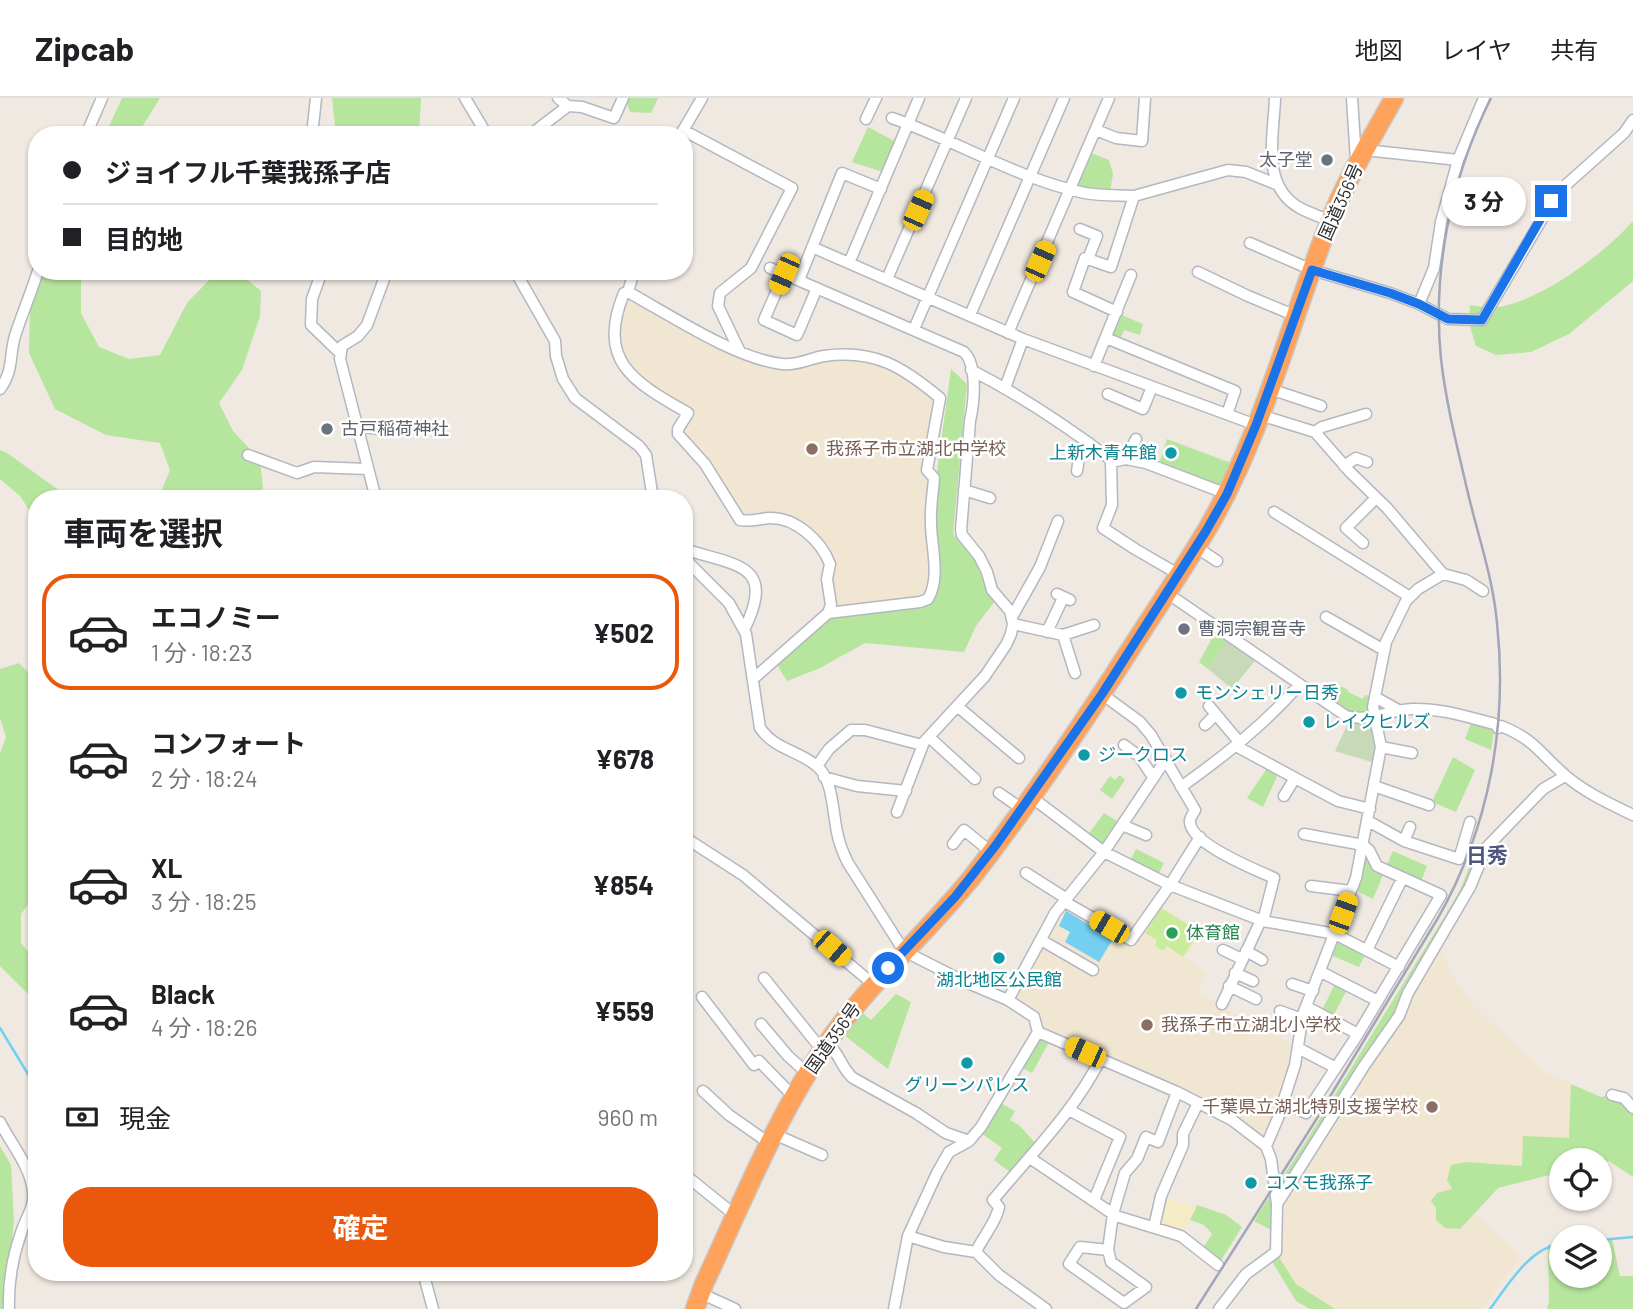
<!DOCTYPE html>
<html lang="ja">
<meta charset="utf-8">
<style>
:root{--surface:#fff;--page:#f6f6f6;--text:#202124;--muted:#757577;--line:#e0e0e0;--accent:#ea580c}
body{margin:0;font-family:Barlow,"Noto Sans JP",sans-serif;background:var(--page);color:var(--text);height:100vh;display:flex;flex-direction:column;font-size:26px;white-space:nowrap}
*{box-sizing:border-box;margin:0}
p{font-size:23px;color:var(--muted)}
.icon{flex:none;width:38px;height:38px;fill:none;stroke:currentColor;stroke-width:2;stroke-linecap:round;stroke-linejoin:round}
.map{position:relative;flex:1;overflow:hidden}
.sheet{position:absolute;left:28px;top:392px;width:665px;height:791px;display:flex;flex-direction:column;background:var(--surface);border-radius:28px;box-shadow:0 2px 5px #0004}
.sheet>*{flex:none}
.hud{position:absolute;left:28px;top:28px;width:665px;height:154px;border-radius:28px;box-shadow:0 2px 5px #0004;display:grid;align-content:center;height:154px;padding:0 35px;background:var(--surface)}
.buttons{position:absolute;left:1549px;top:1050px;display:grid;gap:14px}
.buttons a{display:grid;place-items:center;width:63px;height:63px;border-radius:50%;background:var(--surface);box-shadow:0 2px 5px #0004;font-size:35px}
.end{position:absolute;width:32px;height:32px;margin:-16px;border:9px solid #1a73e8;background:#fff;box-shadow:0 0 0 4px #fff}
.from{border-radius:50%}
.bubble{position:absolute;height:49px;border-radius:24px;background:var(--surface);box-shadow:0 2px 5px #0004;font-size:23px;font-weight:700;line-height:49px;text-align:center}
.car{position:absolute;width:21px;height:42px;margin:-21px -10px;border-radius:9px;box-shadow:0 0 5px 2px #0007;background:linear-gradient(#f5c518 24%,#345 0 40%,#f5c518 0 76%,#345 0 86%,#f5c518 0)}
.hud b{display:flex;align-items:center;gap:24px;height:66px;font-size:26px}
.hud b+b{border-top:2px solid var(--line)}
.hud i{width:18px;height:18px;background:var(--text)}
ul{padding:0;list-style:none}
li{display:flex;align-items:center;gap:21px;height:116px;margin:0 14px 10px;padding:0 21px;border:4px solid transparent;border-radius:28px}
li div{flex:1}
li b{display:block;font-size:26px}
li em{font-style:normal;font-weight:700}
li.selected{border-color:var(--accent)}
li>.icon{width:63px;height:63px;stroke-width:1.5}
h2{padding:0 35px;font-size:32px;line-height:84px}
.pay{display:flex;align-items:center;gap:18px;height:77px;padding:0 35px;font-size:26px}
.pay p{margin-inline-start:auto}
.cta{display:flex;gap:14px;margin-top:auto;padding:14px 35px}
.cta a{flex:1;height:80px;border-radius:28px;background:var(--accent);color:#fff;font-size:28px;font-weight:700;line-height:80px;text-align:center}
header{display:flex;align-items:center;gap:42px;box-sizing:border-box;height:98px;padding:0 35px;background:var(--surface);border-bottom:2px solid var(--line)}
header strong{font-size:33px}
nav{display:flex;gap:38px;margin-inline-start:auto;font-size:24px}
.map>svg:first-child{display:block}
.education{fill:#f0e6d1}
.green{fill:#b6e59e}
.sand{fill:#f3ecc5}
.cemetery{fill:#c8d9b8}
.pitch{fill:#c9ec9a}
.water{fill:#75cff0}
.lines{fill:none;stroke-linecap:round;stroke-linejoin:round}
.stream{stroke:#75cff0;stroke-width:2.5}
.street-casing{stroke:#b4b7c1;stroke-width:13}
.highway-casing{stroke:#c9c9c9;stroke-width:21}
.street{stroke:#fff;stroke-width:10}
.highway{stroke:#ffa35c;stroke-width:18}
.rail{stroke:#a3a6b8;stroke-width:2.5}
.route{stroke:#1a73e8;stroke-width:9}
.worship-dot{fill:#6b7280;stroke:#fff;stroke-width:2.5}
.education-dot{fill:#8d6e63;stroke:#fff;stroke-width:2.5}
.culture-dot{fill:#0f9aa8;stroke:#fff;stroke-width:2.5}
.leisure-dot{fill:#2e9e5b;stroke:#fff;stroke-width:2.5}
.labels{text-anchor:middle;stroke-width:5;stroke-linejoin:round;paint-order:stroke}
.worship-label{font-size:18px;fill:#5b616d;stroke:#fff;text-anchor:start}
.street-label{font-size:18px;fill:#2e2e2e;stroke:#fff}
.education-label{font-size:18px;fill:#785e54;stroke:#fff;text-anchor:start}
.culture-label{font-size:18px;fill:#0d838f;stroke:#fff;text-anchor:start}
.leisure-label{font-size:18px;fill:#27864d;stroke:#fff;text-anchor:start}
.quarter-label{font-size:21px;font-weight:bold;fill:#4d5680;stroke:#fff}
</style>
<header>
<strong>Zipcab</strong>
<nav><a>地図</a><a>レイヤ</a><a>共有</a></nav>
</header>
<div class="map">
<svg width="1633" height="1211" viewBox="0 0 1633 1211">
<rect width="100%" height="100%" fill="#efe9e1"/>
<path class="education" d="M626 197 740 258 792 270 829 261H864L900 275 937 302 931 381 932 457 929 491 925 498 839 510 834 500 831 485 834 471 793 421 742 419 681 332 693 311 653 289 636 277 619 252 617 236Z
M1159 807 1203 832 1185 860 1207 875 1197 894 1298 950 1266 1048 1232 1022 1038 934 1034 919 1014 901 1066 810 1132 850Z
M1438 846 1452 877 1477 912 1548 976 1571 986 1569 1040 1522 1068 1467 1064 1452 1092 1437 1095 1460 1130 1475 1116 1522 1158 1482 1211H1335L1296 1186 1276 1154 1277 1106Z"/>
<path class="green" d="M122 0H160L137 37H105Z
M332 0H421L419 37H336Z
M625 0H658L651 15 630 14Z
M868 29 898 45 886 75 852 64Z
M1091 55 1109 62 1113 76 1110 94 1075 90Z
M1633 123V183L1569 236 1531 254 1496 257 1476 248 1469 225 1470 207C1482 209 1495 211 1508 207 1549 196 1605 155 1633 123Z
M44 173H81V215L99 249 129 261 160 257 187 205 209 182 244 179 261 193 260 218 242 272 219 305 233 333 260 362 263 390 254 401H155L159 399 170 372 160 345 106 337 55 311 29 255 30 211Z
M1119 216 1143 226 1140 237 1124 232 1119 243 1109 239Z
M951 271 967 286 953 436 977 466 984 486 995 503 976 528 964 554 865 545 820 570 787 583 776 565 837 515 925 502 934 489V395Z
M1167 341 1239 368 1227 396 1158 369Z
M0 352 7 355 71 401H37V424L20 398 0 381Z
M1217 531 1229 538 1208 571 1199 564Z
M19 565 37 584V794L21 816V845L37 865V905L0 868V656L6 639 0 620V571Z
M1339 588 1347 591 1348 594 1363 601 1365 597 1375 599 1373 609 1365 621 1329 608Z
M1473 620 1495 626 1491 652 1465 641Z
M1453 659 1475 672 1456 714 1432 704Z
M1270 666 1280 672 1263 709 1247 700Z
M1120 677 1125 682 1112 701 1100 692 1110 678 1115 682Z
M1104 715 1122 726 1104 754 1087 738Z
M1479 745 1486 750 1408 895 1277 1106V1135L1254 1123 1308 1040 1443 821 1460 792Z
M1363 747 1385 771 1393 753 1427 768 1421 784 1385 772 1373 801 1353 791Z
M1136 751 1164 765 1156 781 1128 767Z
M1335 836 1365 857 1359 869 1328 856Z
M1337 882 1349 888 1331 922 1320 916Z
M896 896 911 904 888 971 836 931 854 908 871 922Z
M1038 934 1052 939 1032 975 1018 968Z
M1571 986 1601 999 1612 997 1633 1010V1079L1609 1063 1600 1065V1062H1561V1074L1498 1090 1460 1131 1445 1130 1436 1122V1110L1431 1103 1437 1095 1452 1091 1447 1082 1451 1067 1467 1064 1522 1068 1523 1038 1569 1040Z
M997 1003 1015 1013 1010 1022 1019 1027 1039 1049 1014 1077 994 1062 1002 1050 978 1033Z
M0 1048 11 1067 14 1124 7 1188 2 1211H0Z
M1197 1107 1226 1117 1242 1129 1218 1167 1201 1153 1212 1136 1204 1127 1190 1122Z
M1612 1141 1620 1178H1633V1211H1547L1549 1203 1548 1147 1561 1146V1178H1600V1142Z
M1276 1154 1296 1186 1335 1211H1310L1296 1203 1270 1160Z"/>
<path class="sand" d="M1161 1098 1196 1110 1181 1138 1154 1129Z"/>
<path class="cemetery" d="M1229 538 1258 559 1232 591 1208 571Z
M1375 599 1400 613 1376 619 1378 666 1335 653 1351 619H1375Z"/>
<path class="pitch" d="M1161 810 1199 834 1183 859 1167 848 1163 853 1155 848 1157 842 1145 835Z"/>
<path class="water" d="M1066 813 1113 841 1099 864 1065 844 1070 834 1059 828Z"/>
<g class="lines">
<path class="stream" d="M0 930 37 991
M1600 1142 1633 1139
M1490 1211C1508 1187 1530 1149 1561 1146"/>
<g class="street-casing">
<path id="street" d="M465 0 487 37
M1275 0C1274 37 1260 88 1300 110 1309 115 1321 119 1331 123
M1352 0 1356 62
M568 8 582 9 614 20 623 0
M892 20C955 42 1020 82 1085 95 1101 98 1118 97 1134 98
M866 21 876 0
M683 32 792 90 751 170 720 195 718 208 740 254
M1096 32 1116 40 1142 43 1145 0
M681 36 702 0
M86 37 102 0
M312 37 316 0
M530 37 568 8 558 0
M1365 52 1458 62 1484 0
M1080 131 1097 138 1088 161
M1250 145 1312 172 1390 195 1419 206 1448 221 1482 222 1558 94 1624 35 1633 22
M812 149 1023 241 1256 327
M849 165 919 0
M770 170 964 254C978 268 974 305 970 323L961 432 962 437 979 458 987 474 992 492 1010 513 1013 526 1011 536 1006 547 985 578 924 644 897 714
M322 173 312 201 311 227 340 255
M515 173 555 243 556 258 563 281 575 300 639 348 646 357 653 401
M634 173 628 194C670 217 736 261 782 266 796 268 811 260 824 258 875 251 903 269 940 300L927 372 934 380C933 395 930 410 931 425 931 449 941 479 928 501L920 504 828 515
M1198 174 1248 198 1296 218
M784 176 764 222 797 237 817 190
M887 181 966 0
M799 182 842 75 881 91
M628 194 624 195C596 264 634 284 688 315L678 331V336L705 366 740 422C750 424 759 421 769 420 796 419 821 443 830 466L827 481 831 507 828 515 753 581
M1419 206 1434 170 1441 124 1458 62
M1117 214 1073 194 1085 160 1111 169 1134 98 1228 72 1246 74 1276 86
M970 217 1064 0
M914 231 1014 0
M1008 235 1109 0
M1106 240 1235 293 1227 316
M1094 268 1131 177
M971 272C1020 297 1065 327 1109 360L1111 364 1112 407 1103 430 1135 451 1178 476
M1005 290 1023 241
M0 291C14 272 9 258 15 238 22 216 31 195 38 173
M1270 291 1321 308
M1108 296 1143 311 1152 289
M1260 317 1315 334 1350 374 1387 410 1443 476 1418 491 1406 503 1386 544 1373 609 1381 649 1356 780 1303 916 1295 967 1278 1020 1266 1048
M356 328 380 331
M1315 334 1322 329 1366 316
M248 357 297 375 314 369 368 371
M1126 361 1136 341
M1111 364 1126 361 1146 365 1227 396
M1344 368 1356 360 1367 364
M1077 373 1079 360 1089 345
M964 392 990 400
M376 401 340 261 342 248 358 238 367 227 387 173
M1274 414 1410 499
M1363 445 1346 430 1376 400
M1196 449 1217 463
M684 451C736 468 777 465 744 532
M684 460 729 505 746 536 760 630C776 653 802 653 819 670 833 684 833 716 837 734 839 745 843 755 848 765L904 853 963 883 1008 902 1034 919 1038 934 981 1029 969 1043 946 1035 916 1015 853 980C841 970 841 957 827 945
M1443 476 1466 482 1483 493
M1167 495 1346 618C1370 624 1389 612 1412 611 1441 610 1467 619 1495 626L1498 630 1501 628C1536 642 1540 656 1566 678 1586 695 1610 706 1633 717
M1057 496 1070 502
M1012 519 1040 469 1058 423
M1326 519 1384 552
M1013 526 1063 537 1075 575
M1047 534 1063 500
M1063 537 1094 527
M1102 596 1140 624 1151 637 1195 712C1194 714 1190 720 1190 722 1187 745 1257 772 1274 780L1263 823
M1375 599 1400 613
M957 608 1019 660
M1209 608 1240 645
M1205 627 1216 616
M929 639 975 681
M1124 647 1139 658 1153 679
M1236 648 1295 680
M1381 649 1412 655
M817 668 829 651 851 632H865L922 647
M824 679 857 688 906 693
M1374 688 1429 707
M1181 689C1224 658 1264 627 1299 587
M999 695 1022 711
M1030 698 1104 754 1170 787 1263 823 1335 836 1399 869
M1284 698 1295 680 1338 703 1370 711
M1368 723 1404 743 1459 761 1470 724
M1122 727 1146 737
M684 739 743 777 873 886
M1404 743 1410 729
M953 746 964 732 991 754
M1026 775 1067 801
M1311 788 1351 793
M1065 804 1131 842 1170 787 1200 739
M1041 842 1093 872
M1223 852 1242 861
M1367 852 1402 781
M1246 853 1262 862
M1321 874 1378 903
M1235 875 1253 883
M764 880 822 952
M1292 886 1313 893
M1229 888 1256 901
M702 899 754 967 759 963 794 999
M1008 902 1055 815 1104 754 1166 661
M1222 906 1261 822
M1307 909 1358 936
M1280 913 1302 921
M761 926 788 958 808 976
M1038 934 1177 994 1232 1022 1266 1048 1271 1061 1277 1106
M1298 950 1336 970
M703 993 729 1017 769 1045
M1612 997 1624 1000 1633 1010
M1283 1005 1306 1015 1358 936 1441 797 1377 768 1369 752 1363 747 1304 736
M1069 1012 1120 1039 1094 1102
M0 1024C11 1046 31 1069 33 1094 35 1109 25 1121 21 1135 12 1161 8 1184 9 1211
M774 1036 822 1057
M1030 1060 1116 1118 1181 1138 1218 1167
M684 1076 736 1118
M1154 1129 1161 1098 1183 1047V1036L1198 1005
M908 1138 944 1149 976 1154 999 1177 1046 1211
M1108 1152 1111 1164 1146 1189 1124 1205 1069 1166 1080 1149 1108 1152 1113 1116 1125 1075 1137 1061 1146 1039 1158 1044 1177 994
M976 1154C983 1138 996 1125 999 1109L993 1102C1031 1056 1074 1014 1101 960
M423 1174 433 1211
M700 1195 735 1211
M894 1211 908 1138 937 1075 949 1054 969 1043
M1219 1211 1246 1176 1276 1154 1277 1106 1364 968 1399 918 1408 895 1470 789 1486 750 1543 691 1565 678"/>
</g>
<g class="highway-casing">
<path id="highway" d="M695 1211 704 1186C741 1107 774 1024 823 951 866 887 925 838 973 778 1031 703 1084 624 1135 544 1159 507 1184 470 1206 433 1263 337 1289 226 1330 123 1347 80 1372 40 1394 0"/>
</g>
<use href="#street" class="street"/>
<use href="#highway" class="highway"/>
<path class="rail" d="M1196 1211 1314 1025 1438 820C1489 730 1508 627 1497 525 1493 479 1477 435 1467 391 1457 348 1446 305 1441 261 1432 172 1451 80 1491 0"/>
</g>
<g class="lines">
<path class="route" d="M888 870 955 799 996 747 1102 596 1206 433 1227 396 1256 327 1312 172 1390 195 1419 206 1448 221 1482 222 1551 103"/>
</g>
<g class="worship-dot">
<circle cx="1327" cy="62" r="7"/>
<circle cx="327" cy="331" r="7"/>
<circle cx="1184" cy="531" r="7"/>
</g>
<g class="education-dot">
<circle cx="812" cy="351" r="7"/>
<circle cx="1147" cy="927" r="7"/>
<circle cx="1432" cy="1009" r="7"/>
</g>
<g class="culture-dot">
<circle cx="1171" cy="355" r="7"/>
<circle cx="1181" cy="595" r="7"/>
<circle cx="1309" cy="624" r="7"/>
<circle cx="1084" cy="657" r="7"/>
<circle cx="999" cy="860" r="7"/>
<circle cx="967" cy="965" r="7"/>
<circle cx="1251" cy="1085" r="7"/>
</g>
<circle class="leisure-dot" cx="1172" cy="835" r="7"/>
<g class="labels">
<g class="worship-label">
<text x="1313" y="68" text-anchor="end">太子堂</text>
<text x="341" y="337">古戸稲荷神社</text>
<text x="1198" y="537">曹洞宗観音寺</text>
</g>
<g class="street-label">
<text transform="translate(1341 104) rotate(-66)" y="6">国道356号</text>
<text transform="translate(833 940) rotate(-55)" y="6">国道356号</text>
</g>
<g class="education-label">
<text x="826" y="357">我孫子市立湖北中学校</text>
<text x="1161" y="933">我孫子市立湖北小学校</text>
<text x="1418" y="1015" text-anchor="end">千葉県立湖北特別支援学校</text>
</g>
<g class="culture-label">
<text x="1157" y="361" text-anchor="end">上新木青年館</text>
<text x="1195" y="601">モンシェリー日秀</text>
<text x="1323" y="630">レイクヒルズ</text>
<text x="1098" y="663">ジークロス</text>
<text x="999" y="888" text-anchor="middle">湖北地区公民館</text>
<text x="967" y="993" text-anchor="middle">グリーンパレス</text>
<text x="1265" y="1091">コスモ我孫子</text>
</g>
<g class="leisure-label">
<text x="1186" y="841">体育館</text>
</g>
<g class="quarter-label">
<text x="1487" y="765">日秀</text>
</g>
</g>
</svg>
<div class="buttons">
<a><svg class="icon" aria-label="locate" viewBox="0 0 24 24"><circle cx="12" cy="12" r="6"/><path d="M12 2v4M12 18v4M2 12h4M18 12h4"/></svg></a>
<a><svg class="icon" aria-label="layers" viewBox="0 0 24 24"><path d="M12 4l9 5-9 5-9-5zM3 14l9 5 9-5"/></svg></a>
</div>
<i class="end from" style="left:888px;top:870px"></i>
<i class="end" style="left:1551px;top:103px"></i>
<div class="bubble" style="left:1442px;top:79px;width:84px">3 分</div>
<i class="car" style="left:918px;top:112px;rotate:24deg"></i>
<i class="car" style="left:1040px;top:163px;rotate:24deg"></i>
<i class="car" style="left:784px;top:176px;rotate:204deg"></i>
<i class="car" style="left:1343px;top:815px;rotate:20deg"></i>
<i class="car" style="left:1109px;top:829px;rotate:300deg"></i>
<i class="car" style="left:832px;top:850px;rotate:131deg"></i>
<i class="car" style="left:1085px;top:954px;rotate:294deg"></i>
<div class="hud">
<b><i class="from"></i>ジョイフル千葉我孫子店</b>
<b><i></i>目的地</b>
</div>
<section class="sheet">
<h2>車両を選択</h2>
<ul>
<li class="selected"><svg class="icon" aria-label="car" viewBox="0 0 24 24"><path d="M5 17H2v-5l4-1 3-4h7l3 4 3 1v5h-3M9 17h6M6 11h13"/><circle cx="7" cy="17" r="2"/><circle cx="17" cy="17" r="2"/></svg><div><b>エコノミー</b><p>1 分 · 18:23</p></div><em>¥502</em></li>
<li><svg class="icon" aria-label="car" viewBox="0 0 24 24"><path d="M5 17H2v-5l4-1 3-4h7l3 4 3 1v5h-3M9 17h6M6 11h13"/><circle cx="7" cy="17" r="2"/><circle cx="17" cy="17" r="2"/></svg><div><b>コンフォート</b><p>2 分 · 18:24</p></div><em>¥678</em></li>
<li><svg class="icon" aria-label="car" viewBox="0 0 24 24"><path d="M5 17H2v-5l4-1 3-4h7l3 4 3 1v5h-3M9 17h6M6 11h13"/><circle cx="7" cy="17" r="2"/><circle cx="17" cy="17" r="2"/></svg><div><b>XL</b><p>3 分 · 18:25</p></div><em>¥854</em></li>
<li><svg class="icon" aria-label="car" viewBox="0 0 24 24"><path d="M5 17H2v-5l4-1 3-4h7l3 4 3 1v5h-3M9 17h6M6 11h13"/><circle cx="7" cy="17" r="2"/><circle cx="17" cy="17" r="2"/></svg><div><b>Black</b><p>4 分 · 18:26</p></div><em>¥559</em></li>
</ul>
<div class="pay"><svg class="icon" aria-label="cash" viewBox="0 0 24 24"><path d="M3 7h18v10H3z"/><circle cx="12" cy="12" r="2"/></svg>現金<p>960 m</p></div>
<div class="cta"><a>確定</a></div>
</section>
</div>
